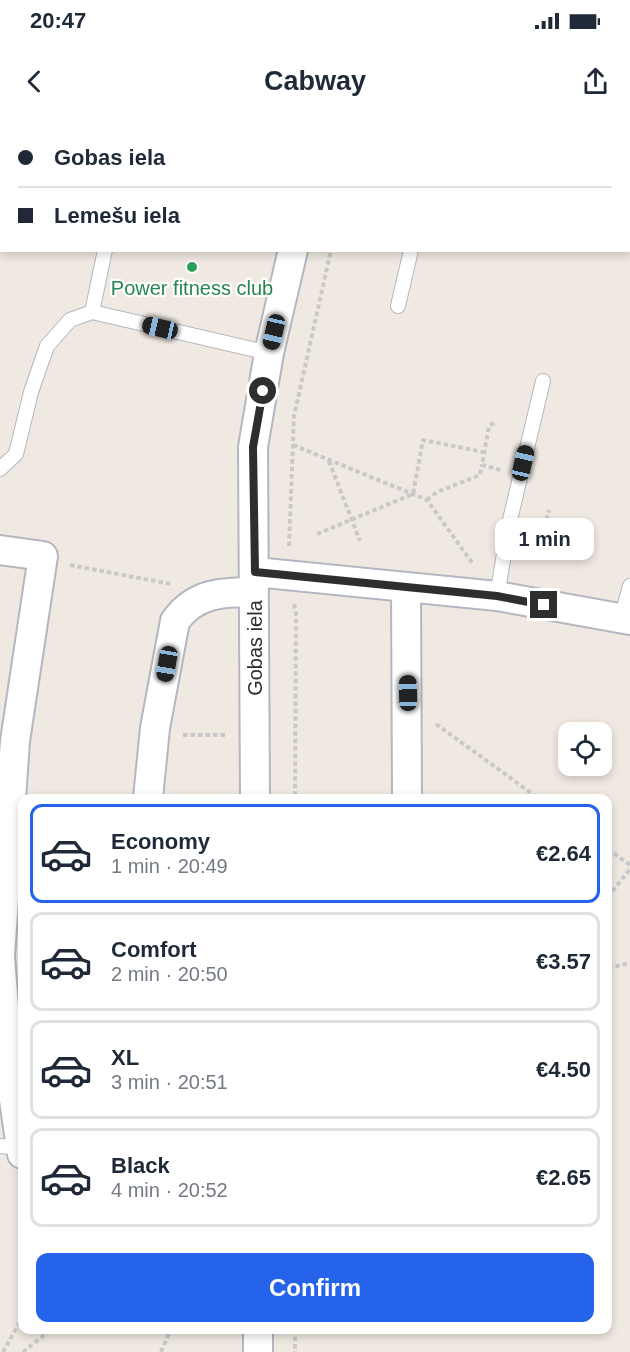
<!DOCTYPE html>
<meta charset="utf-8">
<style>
:root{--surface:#fff;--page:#f2f2f3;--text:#1f2937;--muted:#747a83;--line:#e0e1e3;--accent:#2563eb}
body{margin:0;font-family:Helvetica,sans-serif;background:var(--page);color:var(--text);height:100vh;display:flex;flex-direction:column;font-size:22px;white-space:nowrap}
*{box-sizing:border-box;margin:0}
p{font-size:20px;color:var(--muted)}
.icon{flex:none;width:33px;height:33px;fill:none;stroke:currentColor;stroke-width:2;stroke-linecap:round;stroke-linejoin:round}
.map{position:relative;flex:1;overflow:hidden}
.sheet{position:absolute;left:18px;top:674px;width:594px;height:540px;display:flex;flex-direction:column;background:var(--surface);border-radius:12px;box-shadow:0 3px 9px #0003}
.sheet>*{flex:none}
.top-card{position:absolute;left:0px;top:0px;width:630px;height:132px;box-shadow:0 3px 9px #0003;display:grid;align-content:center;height:132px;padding:0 18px;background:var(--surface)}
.tools{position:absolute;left:558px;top:602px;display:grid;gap:12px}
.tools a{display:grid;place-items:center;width:54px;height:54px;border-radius:12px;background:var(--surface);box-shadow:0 3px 9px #0003;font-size:30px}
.end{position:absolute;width:27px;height:27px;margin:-14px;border:8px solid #2e2e2e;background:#fff;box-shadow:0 0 0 3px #fff}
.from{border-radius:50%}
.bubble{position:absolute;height:42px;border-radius:12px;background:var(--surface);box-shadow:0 3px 9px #0003;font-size:20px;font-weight:700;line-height:42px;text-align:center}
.car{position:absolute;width:18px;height:36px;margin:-18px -9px;border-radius:8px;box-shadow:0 0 4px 2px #0007;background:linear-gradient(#222 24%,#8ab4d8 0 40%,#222 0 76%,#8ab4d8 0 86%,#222 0)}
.top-card b{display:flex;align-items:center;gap:21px;height:57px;font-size:22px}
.top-card b+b{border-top:2px solid var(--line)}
.top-card i{width:15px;height:15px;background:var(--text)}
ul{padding:10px 0 0;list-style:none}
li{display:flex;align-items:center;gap:18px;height:99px;margin:0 12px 9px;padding:0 6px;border:3px solid var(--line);border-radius:12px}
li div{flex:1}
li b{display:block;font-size:22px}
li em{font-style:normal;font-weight:700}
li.selected{border-color:var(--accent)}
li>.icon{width:54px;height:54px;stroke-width:1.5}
.action{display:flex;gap:12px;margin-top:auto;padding:12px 18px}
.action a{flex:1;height:69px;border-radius:12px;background:var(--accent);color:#fff;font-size:24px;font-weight:700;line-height:69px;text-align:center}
.status{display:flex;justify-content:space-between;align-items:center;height:42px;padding:0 30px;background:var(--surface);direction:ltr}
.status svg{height:16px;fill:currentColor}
header{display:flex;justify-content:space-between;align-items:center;height:78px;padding:0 18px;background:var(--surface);font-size:27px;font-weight:700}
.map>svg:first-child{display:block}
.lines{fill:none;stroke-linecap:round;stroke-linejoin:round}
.lane-casing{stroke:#b4b7c1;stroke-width:16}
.street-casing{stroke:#b4b7c1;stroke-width:32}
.path{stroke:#c9c9c9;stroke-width:4;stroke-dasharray:4.5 3;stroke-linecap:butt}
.lane{stroke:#fff;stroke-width:14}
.street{stroke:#fff;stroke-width:28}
.route{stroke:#2e2e2e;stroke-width:8}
.leisure-dot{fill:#2e9e5b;stroke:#fff;stroke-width:2}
.labels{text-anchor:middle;stroke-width:4.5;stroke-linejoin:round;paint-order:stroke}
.leisure-label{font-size:20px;fill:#27864d;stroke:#fff}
.street-label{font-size:20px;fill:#2e2e2e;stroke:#fff}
</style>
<div class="status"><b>20:47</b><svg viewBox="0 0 49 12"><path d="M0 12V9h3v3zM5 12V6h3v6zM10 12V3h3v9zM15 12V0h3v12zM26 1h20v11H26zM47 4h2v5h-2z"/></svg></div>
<header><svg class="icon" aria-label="back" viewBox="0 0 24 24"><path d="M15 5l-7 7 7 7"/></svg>Cabway<svg class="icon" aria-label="share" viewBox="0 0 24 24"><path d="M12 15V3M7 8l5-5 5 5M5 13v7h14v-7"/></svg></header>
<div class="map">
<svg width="630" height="1232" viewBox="0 0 630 1232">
<rect width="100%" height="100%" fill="#efe9e1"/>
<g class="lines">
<g class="lane-casing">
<path id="lane" d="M133 2V0
M0 90 2 91
M105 130 92 192 269 233
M398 186 411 130
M0 349 16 334 31 272 47 226 70 200 92 192
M497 476 509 404 543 261
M621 499 630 466
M0 1026 21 1028"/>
</g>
<g class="street-casing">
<path id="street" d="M322 2V0
M0 430 43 436 15 621 0 836 8 939 22 1034
M255 452 497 476 630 500
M406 467 407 678
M148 678 155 608 175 501C195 473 222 472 254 472
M255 678 253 327 269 233 293 130
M258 1209V1232"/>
</g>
<path class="path" d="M359 2 360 0
M494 303 489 306 482 345 501 350
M293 325 427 380 473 444
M329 341 360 421
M427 380 437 372 480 355 482 345
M317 414 413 374 423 320 483 332
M289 426 294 296 331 130
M528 426 568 436
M539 429 549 390
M70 445 171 464
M294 484 296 494 295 678
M436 604 538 678
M183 615H227
M608 729 630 745
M608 777 630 749
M608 848 630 843
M21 1199 22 1185
M295 1209V1232
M3 1232 22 1198
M23 1232 52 1209
M161 1232 171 1209"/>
<use href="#lane" class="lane"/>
<use href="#street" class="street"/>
</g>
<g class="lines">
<path class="route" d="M263 271 253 327 255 452 497 476 544 485"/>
</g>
<circle class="leisure-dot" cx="192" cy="147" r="6"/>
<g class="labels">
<g class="leisure-label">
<text x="192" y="175">Power fitness club</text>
</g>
<g class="street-label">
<text transform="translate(255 528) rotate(-90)" y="7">Gobas iela</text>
</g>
</g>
</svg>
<div class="tools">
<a><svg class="icon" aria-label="locate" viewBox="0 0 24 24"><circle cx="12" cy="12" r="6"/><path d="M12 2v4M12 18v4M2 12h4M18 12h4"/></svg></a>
</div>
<i class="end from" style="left:263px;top:271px"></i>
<i class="end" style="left:544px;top:485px"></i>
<div class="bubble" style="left:495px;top:398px;width:99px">1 min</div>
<i class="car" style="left:160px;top:208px;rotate:283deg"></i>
<i class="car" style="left:274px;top:212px;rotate:193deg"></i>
<i class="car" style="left:523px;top:343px;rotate:13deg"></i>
<i class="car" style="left:167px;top:544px;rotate:190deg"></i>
<i class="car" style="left:408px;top:573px;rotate:359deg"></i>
<div class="top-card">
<b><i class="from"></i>Gobas iela</b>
<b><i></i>Lemešu iela</b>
</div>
<section class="sheet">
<ul>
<li class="selected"><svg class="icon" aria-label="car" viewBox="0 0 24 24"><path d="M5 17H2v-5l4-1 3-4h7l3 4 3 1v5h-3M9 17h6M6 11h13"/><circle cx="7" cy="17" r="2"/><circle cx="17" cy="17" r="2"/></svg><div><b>Economy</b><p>1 min · 20:49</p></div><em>€2.64</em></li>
<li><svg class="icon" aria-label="car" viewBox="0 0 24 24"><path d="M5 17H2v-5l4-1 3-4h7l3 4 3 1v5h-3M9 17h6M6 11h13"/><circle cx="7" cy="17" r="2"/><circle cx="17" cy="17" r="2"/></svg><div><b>Comfort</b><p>2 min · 20:50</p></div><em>€3.57</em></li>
<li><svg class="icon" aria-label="car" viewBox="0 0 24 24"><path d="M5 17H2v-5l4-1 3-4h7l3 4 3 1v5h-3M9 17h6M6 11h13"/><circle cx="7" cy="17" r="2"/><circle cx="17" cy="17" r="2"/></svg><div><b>XL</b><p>3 min · 20:51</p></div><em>€4.50</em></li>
<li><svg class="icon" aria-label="car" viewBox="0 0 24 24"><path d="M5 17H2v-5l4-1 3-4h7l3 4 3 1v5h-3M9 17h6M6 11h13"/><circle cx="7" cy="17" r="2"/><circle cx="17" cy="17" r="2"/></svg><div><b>Black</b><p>4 min · 20:52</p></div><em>€2.65</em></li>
</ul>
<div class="action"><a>Confirm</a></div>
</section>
</div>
